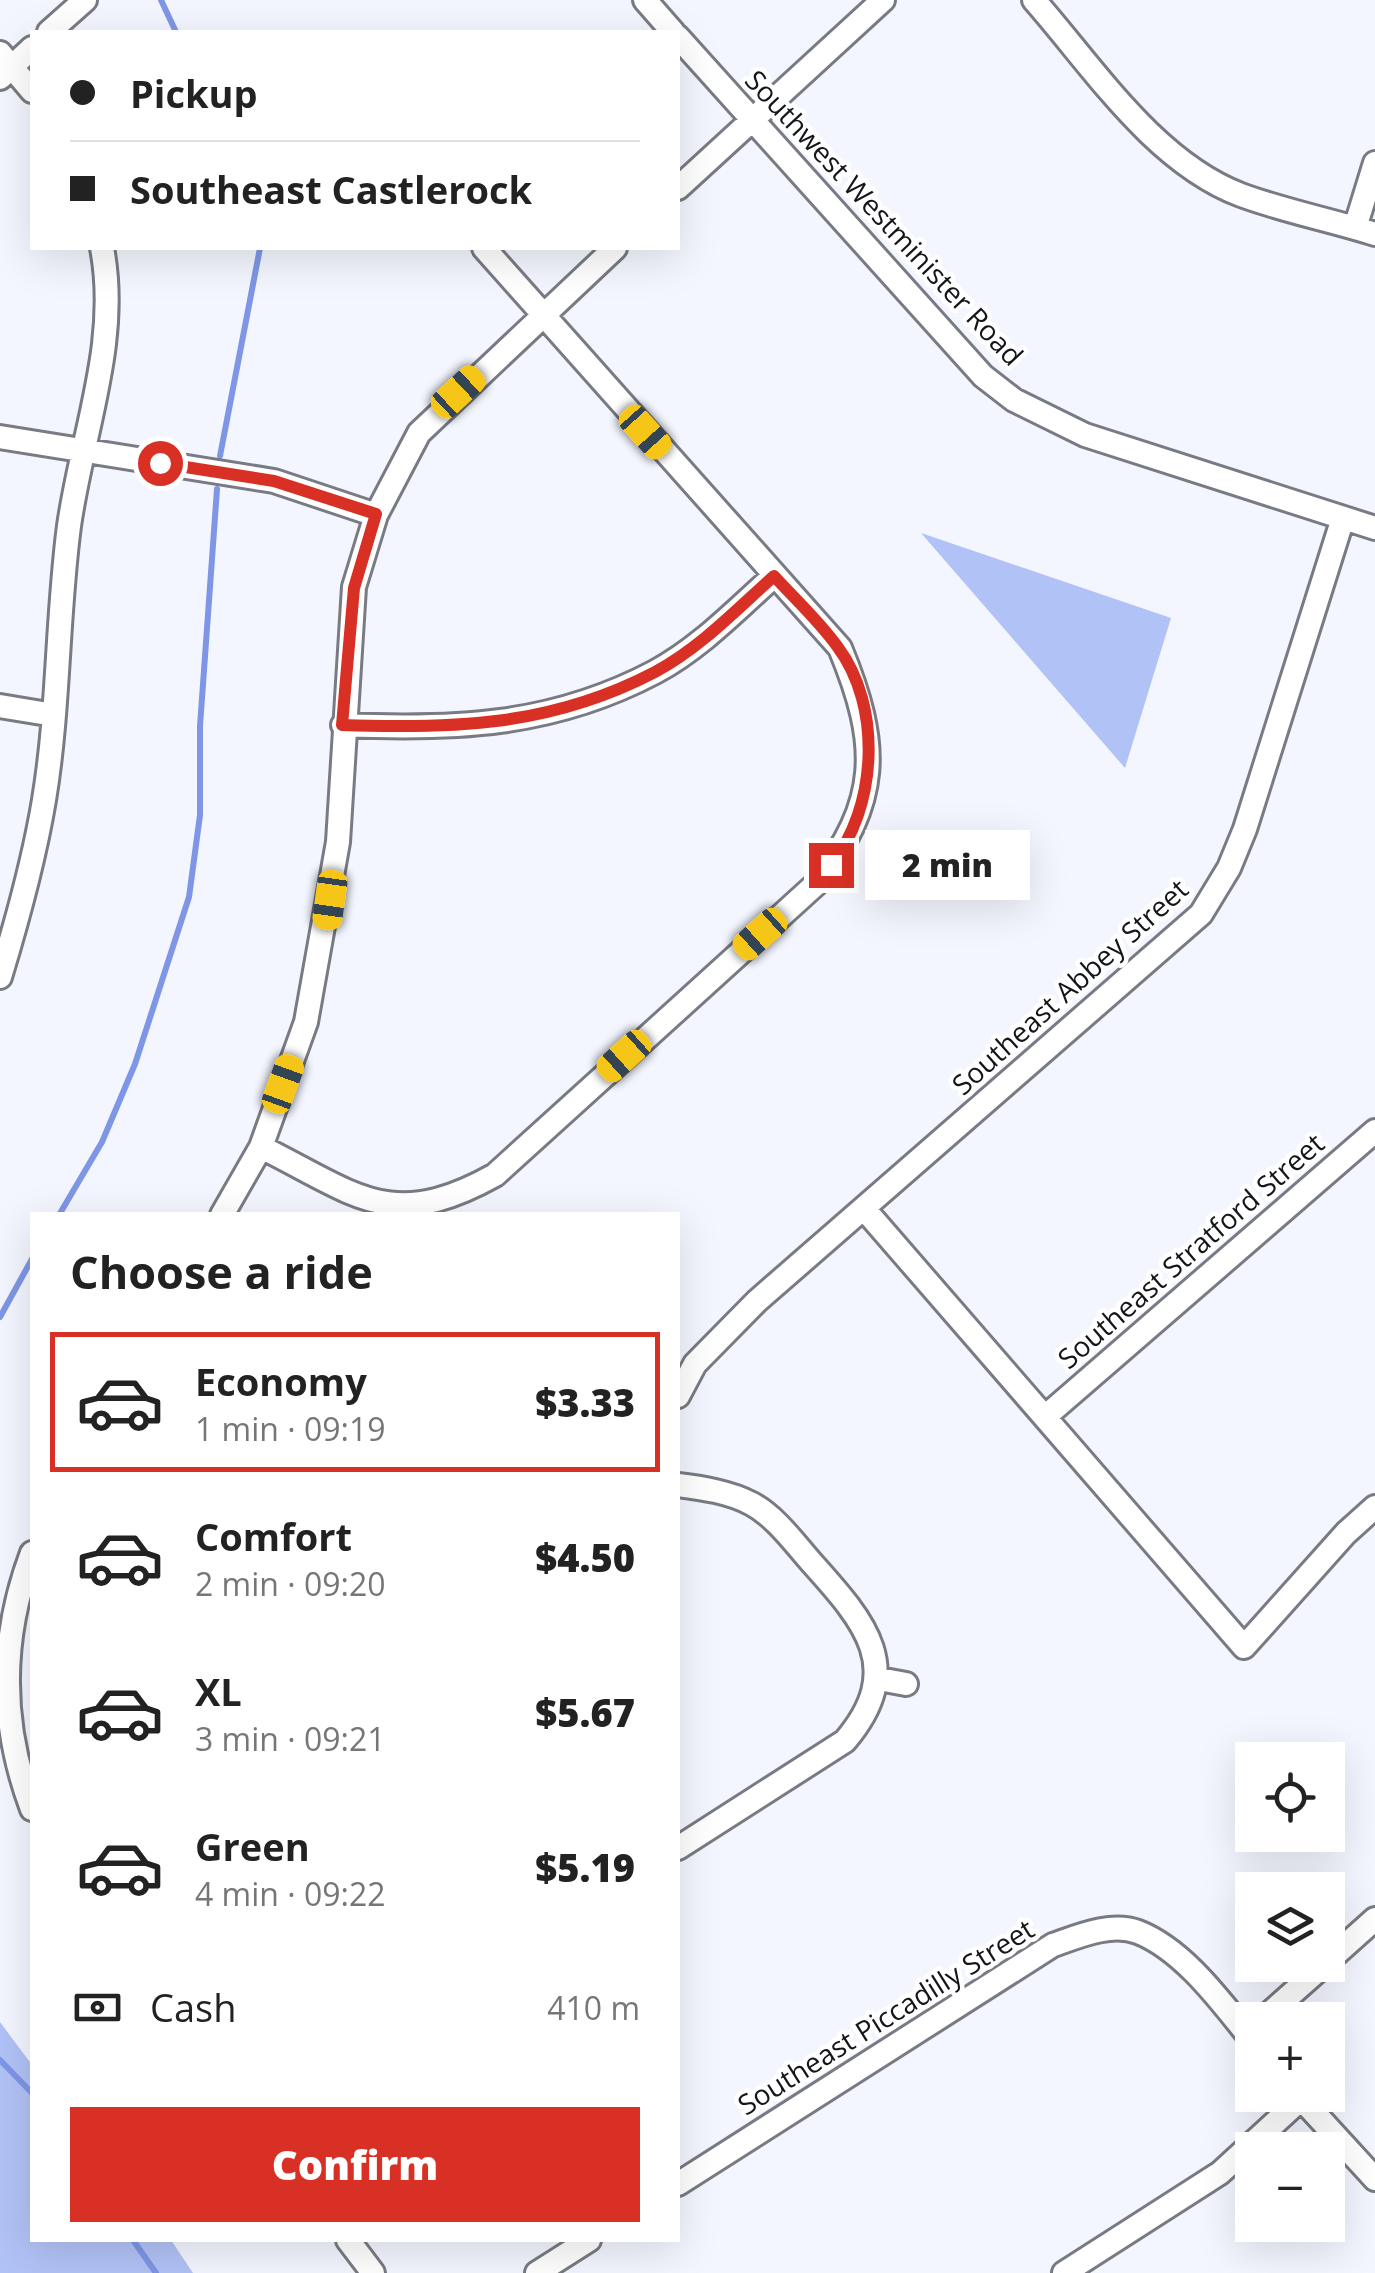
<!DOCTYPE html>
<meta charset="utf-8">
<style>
:root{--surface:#fff;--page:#f6f6f6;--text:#222;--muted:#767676;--line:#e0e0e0;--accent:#d93025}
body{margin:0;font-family:"Open Sans",sans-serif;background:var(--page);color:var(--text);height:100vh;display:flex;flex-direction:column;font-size:38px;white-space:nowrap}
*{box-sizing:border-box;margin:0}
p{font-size:32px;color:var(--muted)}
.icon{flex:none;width:55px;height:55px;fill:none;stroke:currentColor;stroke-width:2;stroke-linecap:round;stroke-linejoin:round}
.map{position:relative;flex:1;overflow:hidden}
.panel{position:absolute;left:30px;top:1212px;width:650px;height:1030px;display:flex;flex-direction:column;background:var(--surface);border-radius:0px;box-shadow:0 10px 40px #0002}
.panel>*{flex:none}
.hud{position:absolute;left:30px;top:30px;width:650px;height:220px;border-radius:0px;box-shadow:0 10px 40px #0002;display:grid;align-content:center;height:220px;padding:0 40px;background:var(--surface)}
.tools{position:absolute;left:1235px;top:1742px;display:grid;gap:20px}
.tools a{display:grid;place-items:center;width:110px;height:110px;border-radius:0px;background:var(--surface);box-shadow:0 10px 40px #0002;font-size:50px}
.end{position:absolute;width:45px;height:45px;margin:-22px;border:12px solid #d93025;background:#fff;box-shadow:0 0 0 5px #fff}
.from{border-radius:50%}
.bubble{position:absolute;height:70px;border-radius:0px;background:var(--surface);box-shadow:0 10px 40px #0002;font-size:32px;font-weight:800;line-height:70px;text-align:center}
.car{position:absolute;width:30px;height:60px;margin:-30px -15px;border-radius:12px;box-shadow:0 0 8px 2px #0007;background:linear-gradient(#f5c518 24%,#345 0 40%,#f5c518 0 76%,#345 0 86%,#f5c518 0)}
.hud b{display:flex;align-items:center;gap:35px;height:95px;font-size:38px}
.hud b+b{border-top:2px solid var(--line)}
.hud i{width:25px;height:25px;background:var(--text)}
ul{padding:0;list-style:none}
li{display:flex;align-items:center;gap:30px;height:140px;margin:0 20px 15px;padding:0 20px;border:5px solid transparent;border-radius:0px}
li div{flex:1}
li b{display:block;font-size:38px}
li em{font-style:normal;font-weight:800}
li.active{border-color:var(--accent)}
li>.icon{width:90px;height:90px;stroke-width:1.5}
h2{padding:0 40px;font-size:45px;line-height:120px}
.pay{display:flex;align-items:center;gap:25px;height:110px;padding:0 40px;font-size:38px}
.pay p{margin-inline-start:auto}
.button{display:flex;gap:20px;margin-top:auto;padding:20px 40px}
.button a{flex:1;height:115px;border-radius:0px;background:var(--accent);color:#fff;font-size:40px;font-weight:800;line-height:115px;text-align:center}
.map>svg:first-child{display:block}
.green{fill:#b1c2f6}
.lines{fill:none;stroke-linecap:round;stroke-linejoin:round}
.stream{stroke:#7f96e6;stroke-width:6}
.minor-casing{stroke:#787b83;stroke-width:28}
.minor{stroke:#fff;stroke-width:22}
.route{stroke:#d93025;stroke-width:12}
.labels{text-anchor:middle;stroke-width:9;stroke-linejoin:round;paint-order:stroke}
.street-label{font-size:28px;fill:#141519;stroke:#fff}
</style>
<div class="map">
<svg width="1375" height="2273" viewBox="0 0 1375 2273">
<rect width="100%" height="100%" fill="#f3f6fe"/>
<path class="green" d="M921 533 1171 618 1125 768Z
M0 2022 32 2065V2240H171L193 2273H0Z"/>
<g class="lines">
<path class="stream" d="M161 0 176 32
M220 456 260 248
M59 1215 102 1142 135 1064 189 897 200 815V726L217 489
M0 1317 32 1259
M0 2060 32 2093
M133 2240 156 2273"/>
<g class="minor-casing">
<path id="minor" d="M645 0 673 32
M1034 0C1093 67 1154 162 1241 195 1284 211 1331 220 1375 234
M49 32 85 0
M678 37 983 376 1014 400 1085 435 1375 528
M0 53 32 91
M0 78 32 48
M678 188 883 0
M1355 228 1375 163
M0 437 274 481 376 515
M0 706 54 715
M343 725C455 730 553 726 655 672 700 648 737 609 774 576
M0 977C18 918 34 860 44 800 59 709 57 617 69 526 82 433 120 342 102 248
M261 1147C357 1195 391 1233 495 1175L815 885C881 801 880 745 840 648L484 248
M866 1211 1244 1647 1346 1533 1375 1507
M222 1215 261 1147 306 1022 338 842 354 587 376 515 419 433 615 248
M678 1396 695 1364 757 1301 1201 914 1229 868 1245 829 1343 518
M1046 1416 1375 1131
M678 1485C702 1488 730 1492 752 1504 776 1517 795 1544 812 1563 866 1623 906 1669 845 1741L678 1848
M32 1553C0 1638 0 1724 32 1809
M879 1679 906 1684
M1328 1961 1375 1919
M1262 2020 1324 1965
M1298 2095 1375 2179
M678 2184 1053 1945C1079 1936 1111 1922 1138 1932 1184 1950 1222 2003 1252 2040
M348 2240 373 2273
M537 2273 589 2240
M1064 2273 1220 2173 1301 2099"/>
</g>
<use href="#minor" class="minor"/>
</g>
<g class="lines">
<path class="route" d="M160 463 274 481 376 514 354 588 342 725C455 729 552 726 655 672 700 648 737 609 774 576 795 599 819 621 837 646 883 707 877 808 831 865"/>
</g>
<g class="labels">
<g class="street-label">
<text transform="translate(884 218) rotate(47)" y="10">Southwest Westminister Road</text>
<text transform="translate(1070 987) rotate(-42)" y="10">Southeast Abbey Street</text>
<text transform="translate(1191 1251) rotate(-41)" y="10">Southeast Stratford Street</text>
<text transform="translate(886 2017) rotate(-32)" y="10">Southeast Piccadilly Street</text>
</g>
</g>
</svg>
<div class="tools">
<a><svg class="icon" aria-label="locate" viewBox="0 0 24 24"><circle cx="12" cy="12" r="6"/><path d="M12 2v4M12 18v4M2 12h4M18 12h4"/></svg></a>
<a><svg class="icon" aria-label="layers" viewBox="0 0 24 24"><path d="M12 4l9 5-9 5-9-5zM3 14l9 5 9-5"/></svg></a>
<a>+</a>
<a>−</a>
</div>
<i class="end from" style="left:160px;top:463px"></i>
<i class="end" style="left:831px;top:865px"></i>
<div class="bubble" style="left:865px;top:830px;width:165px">2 min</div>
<i class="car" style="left:458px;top:392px;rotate:47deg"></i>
<i class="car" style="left:645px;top:432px;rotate:138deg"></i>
<i class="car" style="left:330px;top:900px;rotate:188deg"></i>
<i class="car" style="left:760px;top:934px;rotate:228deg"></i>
<i class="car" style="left:624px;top:1056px;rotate:228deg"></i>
<i class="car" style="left:283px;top:1084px;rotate:20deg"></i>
<div class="hud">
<b><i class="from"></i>Pickup</b>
<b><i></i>Southeast Castlerock</b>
</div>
<section class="panel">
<h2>Choose a ride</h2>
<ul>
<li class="active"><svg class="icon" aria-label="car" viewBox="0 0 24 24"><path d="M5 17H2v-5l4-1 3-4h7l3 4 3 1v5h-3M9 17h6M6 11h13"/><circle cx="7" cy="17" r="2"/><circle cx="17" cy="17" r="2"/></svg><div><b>Economy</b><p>1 min · 09:19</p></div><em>$3.33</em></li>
<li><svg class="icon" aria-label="car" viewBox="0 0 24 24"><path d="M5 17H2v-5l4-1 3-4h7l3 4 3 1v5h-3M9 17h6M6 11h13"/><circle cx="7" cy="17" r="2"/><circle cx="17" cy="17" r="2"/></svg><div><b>Comfort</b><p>2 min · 09:20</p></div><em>$4.50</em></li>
<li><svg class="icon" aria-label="car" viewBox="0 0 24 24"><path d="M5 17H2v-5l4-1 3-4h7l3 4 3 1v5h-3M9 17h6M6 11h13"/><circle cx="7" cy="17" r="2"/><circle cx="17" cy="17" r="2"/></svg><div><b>XL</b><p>3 min · 09:21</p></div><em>$5.67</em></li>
<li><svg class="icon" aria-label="car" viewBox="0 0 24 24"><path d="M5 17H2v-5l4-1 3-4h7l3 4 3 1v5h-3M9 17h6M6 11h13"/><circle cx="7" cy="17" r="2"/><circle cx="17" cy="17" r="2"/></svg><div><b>Green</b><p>4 min · 09:22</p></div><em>$5.19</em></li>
</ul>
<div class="pay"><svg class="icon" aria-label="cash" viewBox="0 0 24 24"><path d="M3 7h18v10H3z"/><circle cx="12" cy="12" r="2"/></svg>Cash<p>410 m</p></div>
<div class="button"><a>Confirm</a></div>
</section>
</div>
